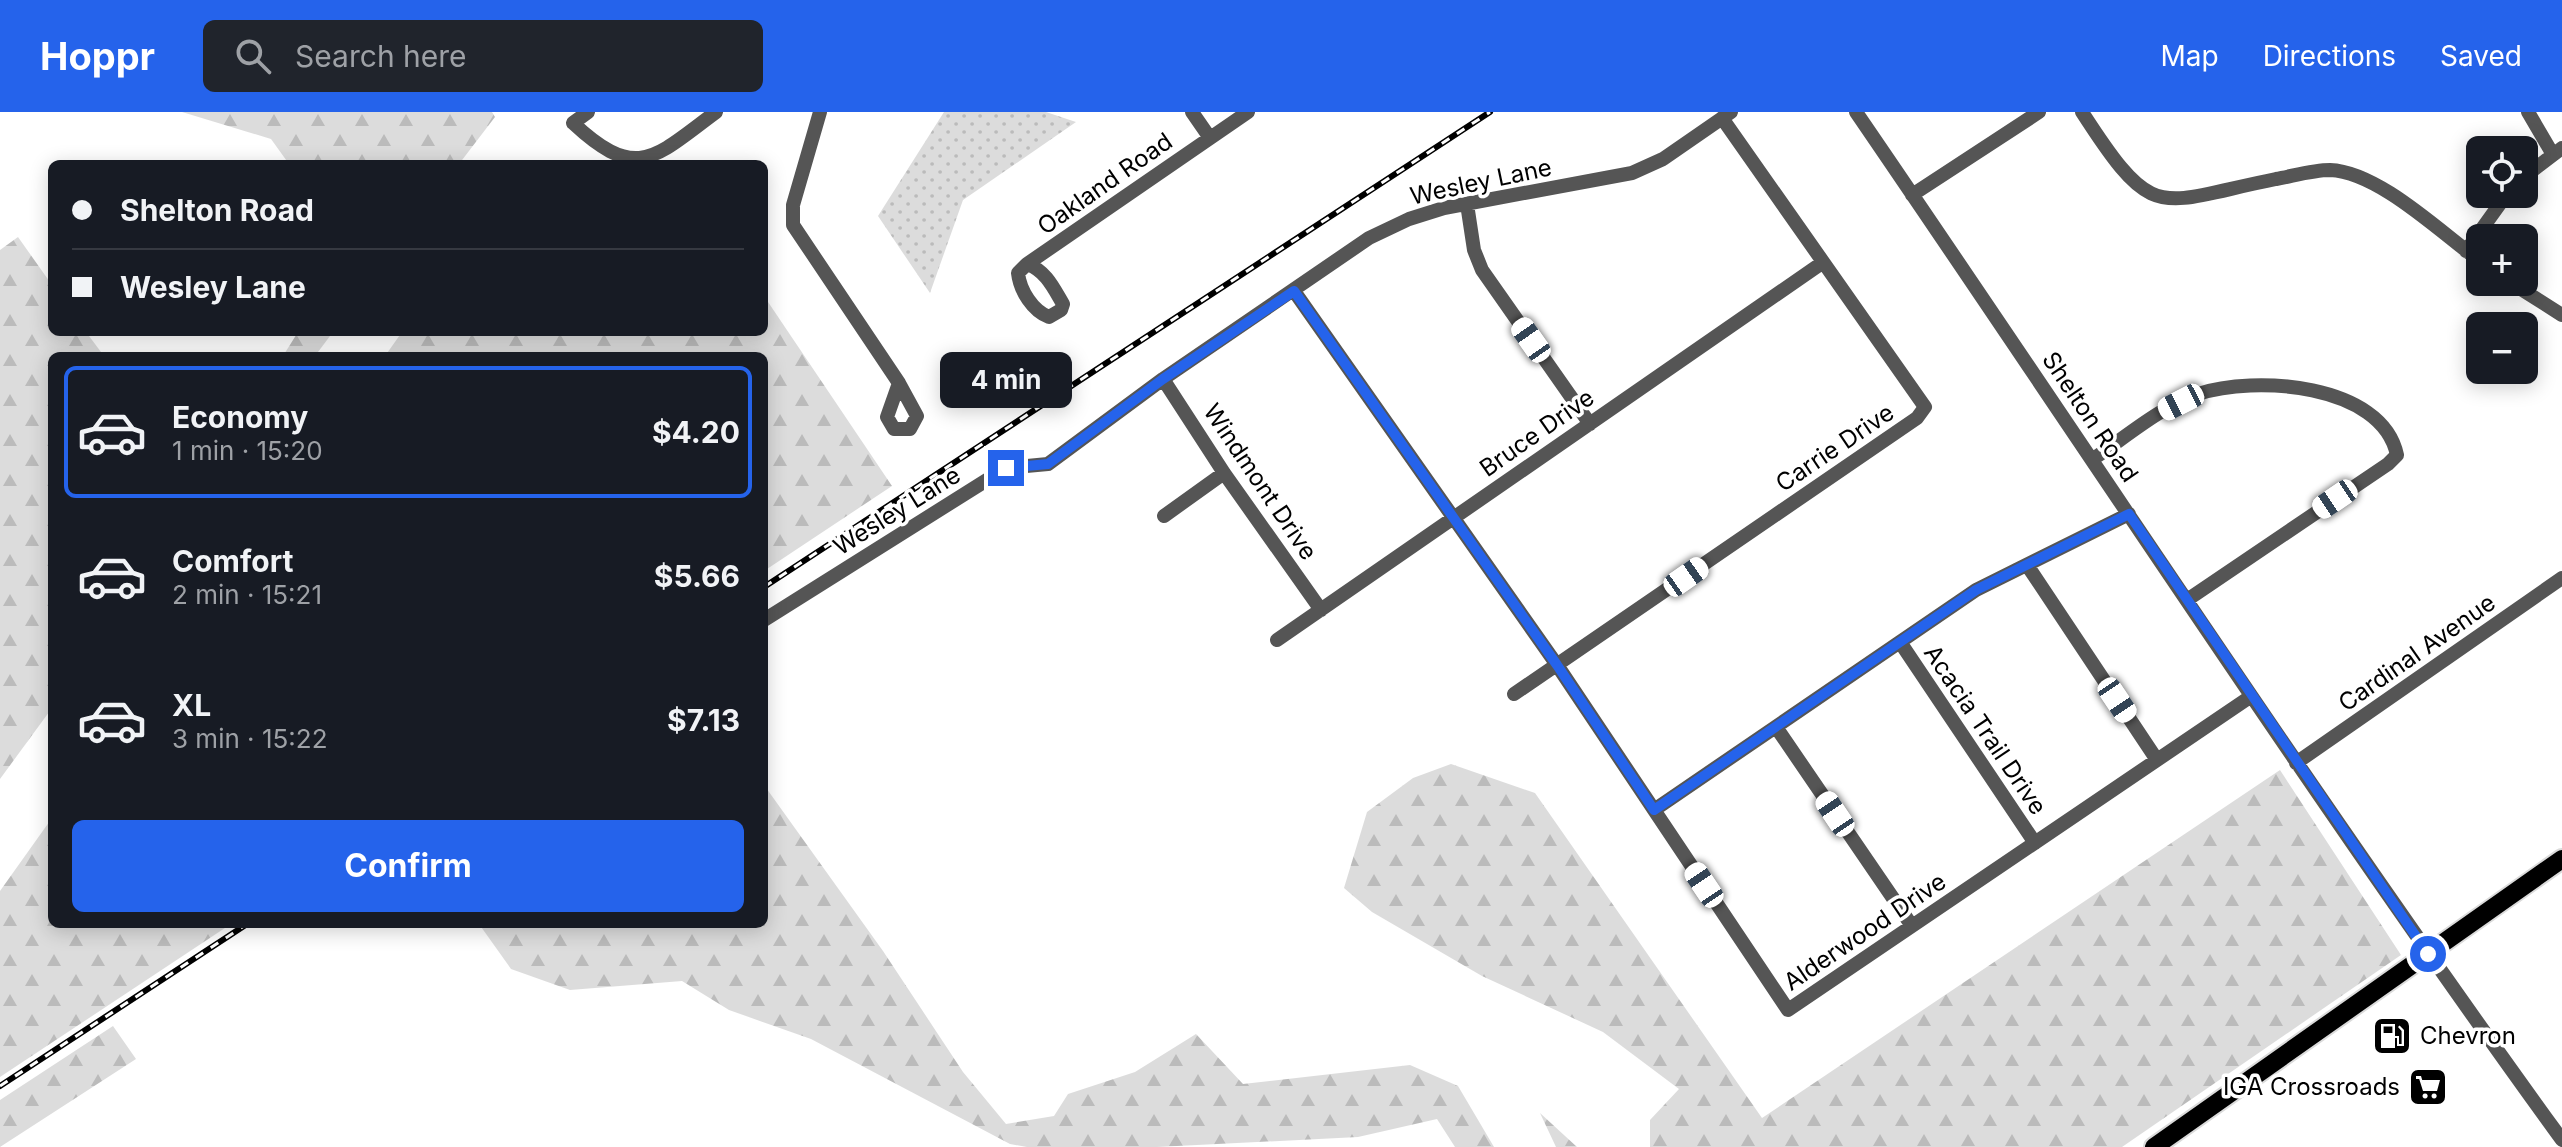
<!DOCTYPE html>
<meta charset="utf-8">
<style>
:root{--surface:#171b24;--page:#20242c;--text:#f1f3f6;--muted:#9ea1a6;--line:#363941;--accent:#2563eb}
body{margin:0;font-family:Inter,sans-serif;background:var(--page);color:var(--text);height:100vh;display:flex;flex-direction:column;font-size:30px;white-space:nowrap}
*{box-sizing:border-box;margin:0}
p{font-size:26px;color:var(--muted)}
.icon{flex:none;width:44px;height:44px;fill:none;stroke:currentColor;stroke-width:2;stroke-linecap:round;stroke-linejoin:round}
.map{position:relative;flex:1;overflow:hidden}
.panel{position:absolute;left:48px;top:240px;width:720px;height:576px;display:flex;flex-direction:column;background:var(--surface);border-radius:12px;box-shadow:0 4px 20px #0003}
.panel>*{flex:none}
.banner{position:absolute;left:48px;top:48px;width:720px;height:176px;border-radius:12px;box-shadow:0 4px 20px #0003;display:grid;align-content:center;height:176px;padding:0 24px;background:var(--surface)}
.buttons{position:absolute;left:2466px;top:24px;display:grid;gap:16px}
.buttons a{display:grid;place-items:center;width:72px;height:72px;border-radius:12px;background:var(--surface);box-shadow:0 4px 20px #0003;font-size:40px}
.end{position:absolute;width:36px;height:36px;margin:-18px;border:10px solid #2563eb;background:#fff;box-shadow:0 0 0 4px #fff}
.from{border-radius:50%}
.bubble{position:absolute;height:56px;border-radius:12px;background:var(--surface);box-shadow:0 4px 20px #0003;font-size:26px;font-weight:700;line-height:56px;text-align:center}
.car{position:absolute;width:24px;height:48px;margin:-24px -12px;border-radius:10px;box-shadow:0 0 6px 2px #0007;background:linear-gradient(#fff 24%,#345 0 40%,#fff 0 76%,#345 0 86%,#fff 0)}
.banner b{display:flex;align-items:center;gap:28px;height:76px;font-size:30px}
.banner b+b{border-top:2px solid var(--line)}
.banner i{width:20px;height:20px;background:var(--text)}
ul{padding:14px 0 0;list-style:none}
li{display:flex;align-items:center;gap:24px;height:132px;margin:0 16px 12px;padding:0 8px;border:4px solid transparent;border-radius:12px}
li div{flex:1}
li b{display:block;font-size:30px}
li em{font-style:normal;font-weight:700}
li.on{border-color:var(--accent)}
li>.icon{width:72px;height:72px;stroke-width:1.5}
.button{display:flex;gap:16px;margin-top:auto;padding:16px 24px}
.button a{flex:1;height:92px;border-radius:12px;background:var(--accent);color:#fff;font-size:32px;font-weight:700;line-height:92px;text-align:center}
header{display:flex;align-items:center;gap:48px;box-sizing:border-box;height:112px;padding:0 40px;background:var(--accent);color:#fff}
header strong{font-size:38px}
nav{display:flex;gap:44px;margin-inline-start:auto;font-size:28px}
.search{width:560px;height:72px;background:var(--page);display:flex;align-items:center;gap:20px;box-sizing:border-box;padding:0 28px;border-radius:12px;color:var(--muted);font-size:30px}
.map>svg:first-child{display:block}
.grass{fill:url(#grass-dots)}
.forest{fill:url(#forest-firs)}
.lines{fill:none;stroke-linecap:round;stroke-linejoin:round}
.major-casing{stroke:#dbdbdb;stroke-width:22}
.minor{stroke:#555;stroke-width:14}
.major{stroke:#000;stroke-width:18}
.rail-casing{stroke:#000;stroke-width:6}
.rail{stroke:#fff;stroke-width:3;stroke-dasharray:9;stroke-linecap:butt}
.route{stroke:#2563eb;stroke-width:10}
.labels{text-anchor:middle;stroke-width:7;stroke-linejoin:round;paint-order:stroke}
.street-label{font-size:24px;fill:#000;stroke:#fff}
.poi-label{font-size:24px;fill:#000;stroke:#fff;text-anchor:start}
</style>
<header>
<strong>Hoppr</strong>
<div class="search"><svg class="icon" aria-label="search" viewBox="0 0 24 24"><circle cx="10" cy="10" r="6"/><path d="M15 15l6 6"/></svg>Search here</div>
<nav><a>Map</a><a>Directions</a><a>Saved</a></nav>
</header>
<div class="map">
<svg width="2562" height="1035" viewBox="0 0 2562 1035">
<defs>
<pattern id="grass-dots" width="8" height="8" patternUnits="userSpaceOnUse" patternTransform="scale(2)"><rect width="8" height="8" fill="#dcdcdc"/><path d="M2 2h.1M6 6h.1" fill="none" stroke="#bbb" stroke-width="1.8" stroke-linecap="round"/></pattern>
<pattern id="forest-firs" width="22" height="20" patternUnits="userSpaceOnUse" patternTransform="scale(2)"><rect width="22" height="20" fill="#dcdcdc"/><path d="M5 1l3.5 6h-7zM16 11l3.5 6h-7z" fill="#bbb"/></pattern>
</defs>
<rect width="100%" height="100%" fill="#fff"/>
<path class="grass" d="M944 0H1046L1076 10 963 88 930 181 878 104Z"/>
<path class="forest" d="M182 0H492L495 5 459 52H289L271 27Z
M18 125 52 173V220H86L104 244H52V596L0 667V138Z
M764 184 892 374 764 459V244H385L402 220H764Z
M298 220H333L315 244H283Z
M1451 652 1535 681 1762 1006 2280 658 2401 843 2122 1035H1650V1008L1679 977 1603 920 1482 864 1372 800 1344 776 1367 700 1413 666Z
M764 673 883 839 963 960 1006 1012 1054 1004 1068 982 1135 960 1196 922 1243 972 1410 953 1458 974 1494 1035H1455L1437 1007 1358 1025 1157 1035H1027L1010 1032 811 927 729 898 682 869 570 878 511 857 479 812H764Z
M52 706V812H231L0 965V779Z
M113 914 136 947 0 1035V988Z
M1540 1001 1577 1035H1556Z"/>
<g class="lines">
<g class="major-casing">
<path id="major" d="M2154 1035 2562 747"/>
</g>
<path class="minor" d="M588 0 573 11C637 71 655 45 716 0
M820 0 793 93V113L899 271
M1192 0 1210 26
M1856 0C2091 343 2318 692 2562 1028
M2082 0C2155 113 2156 91 2276 67 2293 64 2313 58 2330 58 2379 60 2441 121 2480 149
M2528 0 2552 41
M2524 65 2562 36
M1912 83 2039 0
M1467 92 1474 138 1482 158 1590 312
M2466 139 2507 82
M1027 152 1248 0
M1027 152C1046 159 1053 175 1063 192L1061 198 1049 205C1033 199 1020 179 1018 161Z
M2510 170 2562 203
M1294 179 1557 553 1788 898 2250 585
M1163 267 1224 361 1321 498
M899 271 917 304 910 317H894L887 305Z
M2093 347C2126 325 2160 295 2198 282 2253 263 2382 271 2397 343L2388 352 2187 488
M1164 404 1224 361
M2027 453 2157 648
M764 508 1006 356 1048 352 1163 267 1369 126 1409 107 1444 96 1632 61 1663 47 1731 0
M1277 528 1822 151
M1900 530 2035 731
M1514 582 1917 306 1925 295 1722 6
M1776 615 1912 814
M2296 651 2562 466
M1654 698 1976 478 2129 402"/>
<use href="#major" class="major"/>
<g class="rail-casing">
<path id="rail" d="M764 475 1490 0
M0 974 247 812"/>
</g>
<use href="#rail" class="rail"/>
</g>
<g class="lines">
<path class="route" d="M1006 356 1048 352 1163 267 1294 179 1557 553 1654 698 1976 478 2129 402 2428 842"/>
</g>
<defs>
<g id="fuel-square" transform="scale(2)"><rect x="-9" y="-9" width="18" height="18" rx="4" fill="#000" stroke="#fff"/><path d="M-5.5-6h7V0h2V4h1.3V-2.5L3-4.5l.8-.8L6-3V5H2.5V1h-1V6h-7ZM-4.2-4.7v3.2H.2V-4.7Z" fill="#fff"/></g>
<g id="supermarket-square" transform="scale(2)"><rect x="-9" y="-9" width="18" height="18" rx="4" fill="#000" stroke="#fff"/><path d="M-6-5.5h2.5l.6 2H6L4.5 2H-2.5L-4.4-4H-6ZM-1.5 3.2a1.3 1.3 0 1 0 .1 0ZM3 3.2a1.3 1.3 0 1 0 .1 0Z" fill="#fff"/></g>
</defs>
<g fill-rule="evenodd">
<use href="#fuel-square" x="2392" y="924"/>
<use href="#supermarket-square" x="2428" y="975"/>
</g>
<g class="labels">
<g class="street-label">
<text transform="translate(1481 70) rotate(-12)" y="8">Wesley Lane</text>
<text transform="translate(1105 72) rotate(-35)" y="8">Oakland Road</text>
<text transform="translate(2090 305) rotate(56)" y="8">Shelton Road</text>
<text transform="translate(1537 321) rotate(-35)" y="8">Bruce Drive</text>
<text transform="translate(1835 336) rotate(-34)" y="8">Carrie Drive</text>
<text transform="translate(1260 370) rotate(56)" y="8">Windmont Drive</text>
<text transform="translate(897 399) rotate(-32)" y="8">Wesley Lane</text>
<text transform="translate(2417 541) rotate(-35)" y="8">Cardinal Avenue</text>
<text transform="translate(1985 618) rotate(56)" y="8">Acacia Trail Drive</text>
<text transform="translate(1865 820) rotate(-34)" y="8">Alderwood Drive</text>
</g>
<g class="poi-label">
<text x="2420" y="932">Chevron</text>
<text x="2400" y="983" text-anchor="end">IGA Crossroads</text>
</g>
</g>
</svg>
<div class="buttons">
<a><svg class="icon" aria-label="locate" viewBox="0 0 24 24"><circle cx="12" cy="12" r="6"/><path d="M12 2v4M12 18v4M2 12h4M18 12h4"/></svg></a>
<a>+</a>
<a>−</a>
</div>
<i class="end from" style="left:2428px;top:842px"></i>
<i class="end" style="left:1006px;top:356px"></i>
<div class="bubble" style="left:940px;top:240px;width:132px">4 min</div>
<i class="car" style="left:1531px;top:228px;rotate:325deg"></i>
<i class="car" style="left:2181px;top:290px;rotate:243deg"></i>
<i class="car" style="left:2335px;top:387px;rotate:236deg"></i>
<i class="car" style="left:1686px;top:465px;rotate:55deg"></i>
<i class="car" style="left:2117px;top:588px;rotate:146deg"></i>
<i class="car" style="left:1835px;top:702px;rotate:326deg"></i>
<i class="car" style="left:1704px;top:773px;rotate:326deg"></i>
<div class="banner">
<b><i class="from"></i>Shelton Road</b>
<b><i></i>Wesley Lane</b>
</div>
<section class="panel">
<ul>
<li class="on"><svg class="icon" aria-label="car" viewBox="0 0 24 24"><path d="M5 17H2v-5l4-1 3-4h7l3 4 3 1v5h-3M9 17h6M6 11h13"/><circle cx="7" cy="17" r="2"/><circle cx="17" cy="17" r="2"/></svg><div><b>Economy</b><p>1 min · 15:20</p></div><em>$4.20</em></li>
<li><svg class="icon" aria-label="car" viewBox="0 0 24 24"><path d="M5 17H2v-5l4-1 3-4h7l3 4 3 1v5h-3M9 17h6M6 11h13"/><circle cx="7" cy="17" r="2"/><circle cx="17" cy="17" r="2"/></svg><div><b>Comfort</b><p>2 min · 15:21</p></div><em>$5.66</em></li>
<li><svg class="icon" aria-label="car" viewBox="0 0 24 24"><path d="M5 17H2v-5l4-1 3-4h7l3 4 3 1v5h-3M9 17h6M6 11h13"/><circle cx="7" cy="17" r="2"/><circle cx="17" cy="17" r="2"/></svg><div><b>XL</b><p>3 min · 15:22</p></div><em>$7.13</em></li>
</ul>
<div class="button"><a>Confirm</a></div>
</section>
</div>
